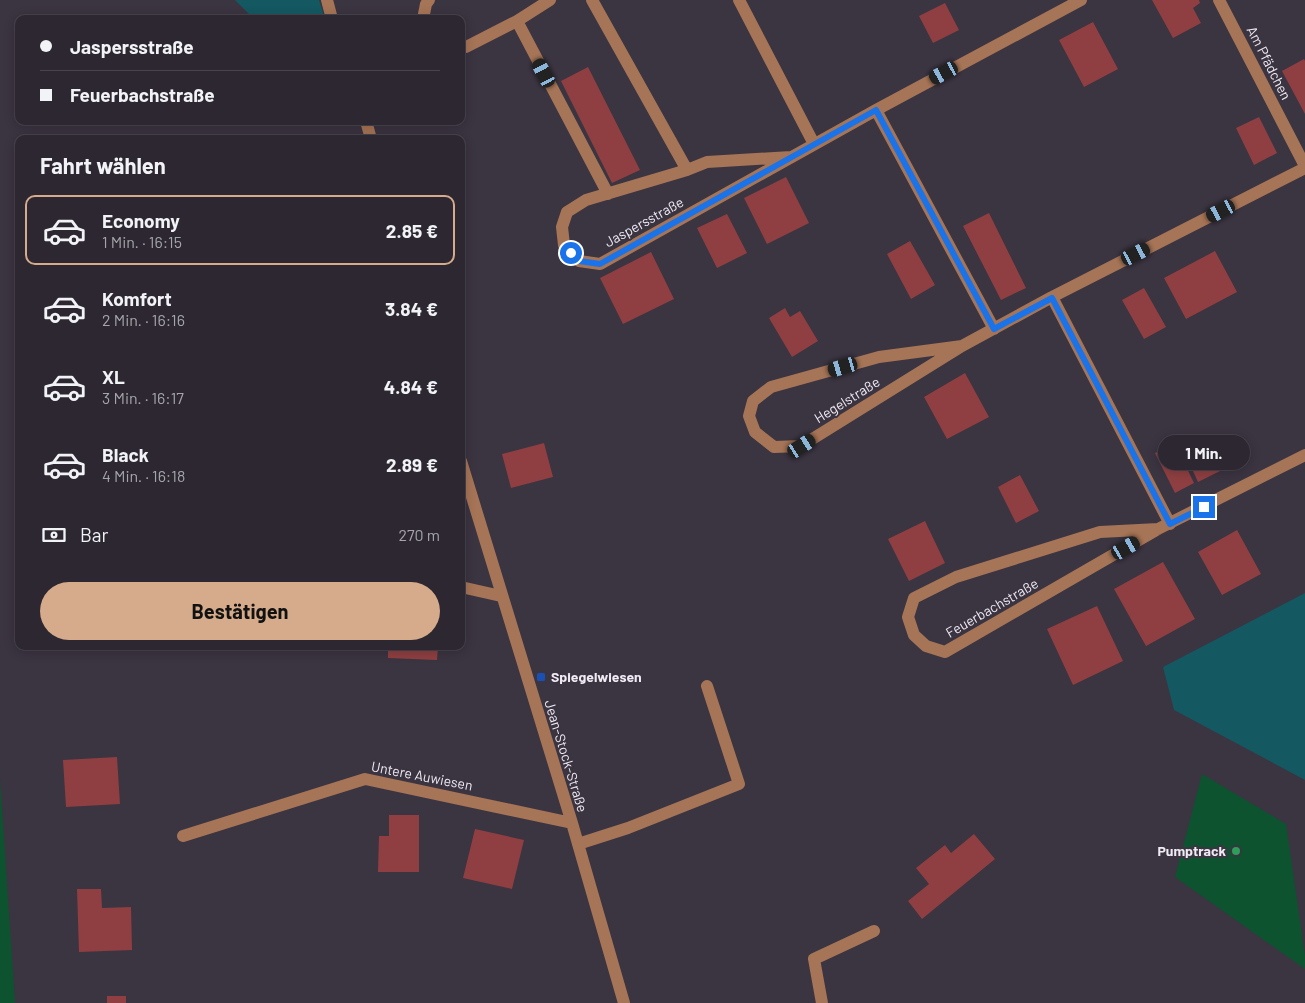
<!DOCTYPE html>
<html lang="de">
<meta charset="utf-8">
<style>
:root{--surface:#2c2731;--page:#342f39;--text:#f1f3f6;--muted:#a6a5ab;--line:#48444d;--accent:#d6ab8b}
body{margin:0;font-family:Barlow,sans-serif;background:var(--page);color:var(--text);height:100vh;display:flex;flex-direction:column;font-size:19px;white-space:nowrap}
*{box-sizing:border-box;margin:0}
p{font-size:16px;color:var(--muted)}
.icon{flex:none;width:28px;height:28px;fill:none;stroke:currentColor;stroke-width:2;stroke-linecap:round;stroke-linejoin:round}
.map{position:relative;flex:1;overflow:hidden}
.drawer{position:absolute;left:15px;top:135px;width:450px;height:515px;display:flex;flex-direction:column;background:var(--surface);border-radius:10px;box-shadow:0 2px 12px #0003,0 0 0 1px var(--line)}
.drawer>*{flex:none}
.hud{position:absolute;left:15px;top:15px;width:450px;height:110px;border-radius:10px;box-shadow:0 2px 12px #0003,0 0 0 1px var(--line);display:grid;align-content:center;height:110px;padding:0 25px;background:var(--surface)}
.end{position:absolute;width:22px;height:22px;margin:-11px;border:6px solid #1a73e8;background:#fff;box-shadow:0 0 0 2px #fff}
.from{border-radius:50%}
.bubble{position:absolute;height:35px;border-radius:18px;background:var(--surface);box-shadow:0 2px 12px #0003,0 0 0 1px var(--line);font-size:16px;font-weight:700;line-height:35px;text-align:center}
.car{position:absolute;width:15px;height:30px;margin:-15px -8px;border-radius:6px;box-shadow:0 0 4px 1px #0007;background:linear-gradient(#222 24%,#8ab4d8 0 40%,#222 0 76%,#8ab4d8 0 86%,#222 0)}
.hud b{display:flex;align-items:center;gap:18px;height:48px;font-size:19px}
.hud b+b{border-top:1px solid var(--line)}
.hud i{width:12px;height:12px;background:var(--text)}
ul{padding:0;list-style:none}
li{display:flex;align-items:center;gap:15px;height:70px;margin:0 10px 8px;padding:0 15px;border:2px solid transparent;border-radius:10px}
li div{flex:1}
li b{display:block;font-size:19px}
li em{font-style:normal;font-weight:700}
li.selected{border-color:var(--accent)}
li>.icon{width:45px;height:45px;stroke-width:1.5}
h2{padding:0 25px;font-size:22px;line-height:60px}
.pay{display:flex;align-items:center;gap:12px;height:55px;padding:0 25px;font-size:19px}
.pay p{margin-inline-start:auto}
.button{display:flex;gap:10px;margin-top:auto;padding:10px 25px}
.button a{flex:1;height:58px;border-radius:30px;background:var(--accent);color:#111;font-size:20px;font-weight:700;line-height:58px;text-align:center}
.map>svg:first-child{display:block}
.green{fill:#0e5330}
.water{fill:#145862}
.building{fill:#8f3f41}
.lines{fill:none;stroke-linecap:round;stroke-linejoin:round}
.minor{stroke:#a67456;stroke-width:12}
.route{stroke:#1a73e8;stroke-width:6}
.transit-dot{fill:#1a4fb4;stroke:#3b3441;stroke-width:2}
.leisure-dot{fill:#2e9e5b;stroke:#3b3441;stroke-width:2}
.labels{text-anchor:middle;stroke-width:4;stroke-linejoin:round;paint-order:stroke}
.street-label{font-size:14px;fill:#efeaf3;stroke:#3b3441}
.poi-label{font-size:14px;font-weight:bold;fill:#efeaf3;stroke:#3b3441;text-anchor:start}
</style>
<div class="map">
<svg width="1305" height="1003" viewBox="0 0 1305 1003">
<rect width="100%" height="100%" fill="#3b3441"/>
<path class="green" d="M1202 774 1286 824 1305 956V969L1175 877Z
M0 779 15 1003H0Z"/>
<path class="water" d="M235 0H319L325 19H254Z
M1305 593V780L1174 710 1163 667Z"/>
<path class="building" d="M1152 0H1199L1200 3 1193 8 1201 23 1173 38Z
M945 3 959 30 933 43 919 16Z
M1093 22 1118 69 1084 87 1059 40Z
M1304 59 1305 61V114L1282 71Z
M588 67 640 170 612 183 561 81Z
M1259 117 1277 153 1254 165 1236 128Z
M786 177 809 223 767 244 744 198Z
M989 213 1026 288 1001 300 963 226Z
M727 214 747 253 717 268 697 228Z
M910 241 935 285 911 299 887 254Z
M1215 251 1237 292 1186 319 1164 278Z
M651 252 674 299 623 324 600 278Z
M1144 288 1166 327 1144 339 1122 300Z
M785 308 790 317 800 311 818 341 792 357 769 318Z
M965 373 989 417 947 439 924 397Z
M1193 442 1196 448 1206 443 1220 471 1198 482 1182 447Z
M544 443 553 477 511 488 502 454Z
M1175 444 1194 483 1175 493 1155 453Z
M1020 475 1039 511 1016 523 998 487Z
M925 521 945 563 909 581 888 539Z
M1237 530 1261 574 1222 595 1198 552Z
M1163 562 1195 619 1146 646 1114 589Z
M1097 606 1123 661 1073 685 1047 629Z
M278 646H304V647L279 651Z
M388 646H438L437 660 388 658Z
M117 757 120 804 66 807 63 760Z
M389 815H419V872H378L379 836H389Z
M475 829 524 840 512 889 463 878Z
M974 834 995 859 922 919 908 901 929 884 916 868 945 845 951 853Z
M77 889H101L102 908 131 907 132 950 79 952Z
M107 996H126V1003H107Z"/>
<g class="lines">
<path class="minor" d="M327 0 332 19
M592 0 687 170
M739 0 814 144
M1219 0 1305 166
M423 19 426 4 429 0
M517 21 608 194
M461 47H466L517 21 550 0
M876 110 994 329
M366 121 371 139
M791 157 707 162 687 170 586 200 567 212 562 227 564 245 579 261 600 264 876 110 1081 0
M1052 297 1170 524
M962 346 879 357 771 387 753 401 749 416 755 432 774 447 801 446 962 346 1052 297 1305 168
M461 461 572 823 624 1003
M1158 529 1100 532 956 577 914 598 908 617 914 635 926 646 945 652 1158 529 1305 455
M461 587 501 596
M183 836 365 779 572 823
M578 844 628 828 739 784 707 686
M822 1003 814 959 874 931"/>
</g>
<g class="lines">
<path class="route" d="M571 253 579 261 600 264 876 110 994 329 1052 298 1170 524 1204 507"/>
</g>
<rect class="transit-dot" x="536" y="672" width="10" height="10" rx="2.5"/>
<circle class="leisure-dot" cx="1236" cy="851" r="5"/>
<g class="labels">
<g class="street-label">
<text transform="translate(1269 63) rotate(63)" y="5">Am Pfädchen</text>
<text transform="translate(644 222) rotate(-29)" y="5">Jaspersstraße</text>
<text transform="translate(847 400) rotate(-32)" y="5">Hegelstraße</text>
<text transform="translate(992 608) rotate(-30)" y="5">Feuerbachstraße</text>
<text transform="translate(566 756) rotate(73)" y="5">Jean-Stock-Straße</text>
<text transform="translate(422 776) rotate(11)" y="5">Untere Auwiesen</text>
</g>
<g class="poi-label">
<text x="551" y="682">Spiegelwiesen</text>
<text x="1226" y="856" text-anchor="end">Pumptrack</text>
</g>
</g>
</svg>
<i class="end from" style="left:571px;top:253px"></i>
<i class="end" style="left:1204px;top:507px"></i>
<div class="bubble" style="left:1158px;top:435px;width:92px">1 Min.</div>
<i class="car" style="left:544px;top:73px;rotate:332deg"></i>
<i class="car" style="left:944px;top:73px;rotate:242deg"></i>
<i class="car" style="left:1221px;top:211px;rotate:243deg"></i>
<i class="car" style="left:1136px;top:254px;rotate:63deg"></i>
<i class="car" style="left:843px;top:367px;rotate:254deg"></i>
<i class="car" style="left:802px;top:446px;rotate:58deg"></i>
<i class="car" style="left:1126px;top:548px;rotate:60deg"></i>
<div class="hud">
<b><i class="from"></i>Jaspersstraße</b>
<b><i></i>Feuerbachstraße</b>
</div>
<section class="drawer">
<h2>Fahrt wählen</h2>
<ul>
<li class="selected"><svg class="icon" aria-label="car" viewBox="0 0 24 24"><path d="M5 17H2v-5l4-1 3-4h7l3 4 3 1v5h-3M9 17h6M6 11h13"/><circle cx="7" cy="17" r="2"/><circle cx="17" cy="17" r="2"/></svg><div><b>Economy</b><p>1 Min. · 16:15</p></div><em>2.85 €</em></li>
<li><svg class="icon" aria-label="car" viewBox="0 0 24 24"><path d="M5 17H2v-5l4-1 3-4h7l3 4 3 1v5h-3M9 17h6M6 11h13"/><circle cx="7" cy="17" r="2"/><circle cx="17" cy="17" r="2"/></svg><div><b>Komfort</b><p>2 Min. · 16:16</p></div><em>3.84 €</em></li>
<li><svg class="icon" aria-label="car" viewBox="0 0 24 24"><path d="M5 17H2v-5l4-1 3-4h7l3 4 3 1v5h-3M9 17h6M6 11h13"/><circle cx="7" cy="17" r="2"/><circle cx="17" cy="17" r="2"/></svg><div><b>XL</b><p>3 Min. · 16:17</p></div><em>4.84 €</em></li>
<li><svg class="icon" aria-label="car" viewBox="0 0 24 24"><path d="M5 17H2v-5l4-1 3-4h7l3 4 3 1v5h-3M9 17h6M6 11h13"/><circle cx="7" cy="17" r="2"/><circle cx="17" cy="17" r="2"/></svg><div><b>Black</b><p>4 Min. · 16:18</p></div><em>2.89 €</em></li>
</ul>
<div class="pay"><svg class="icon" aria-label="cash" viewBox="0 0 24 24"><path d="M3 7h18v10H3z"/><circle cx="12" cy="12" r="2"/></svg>Bar<p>270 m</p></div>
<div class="button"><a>Bestätigen</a></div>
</section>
</div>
